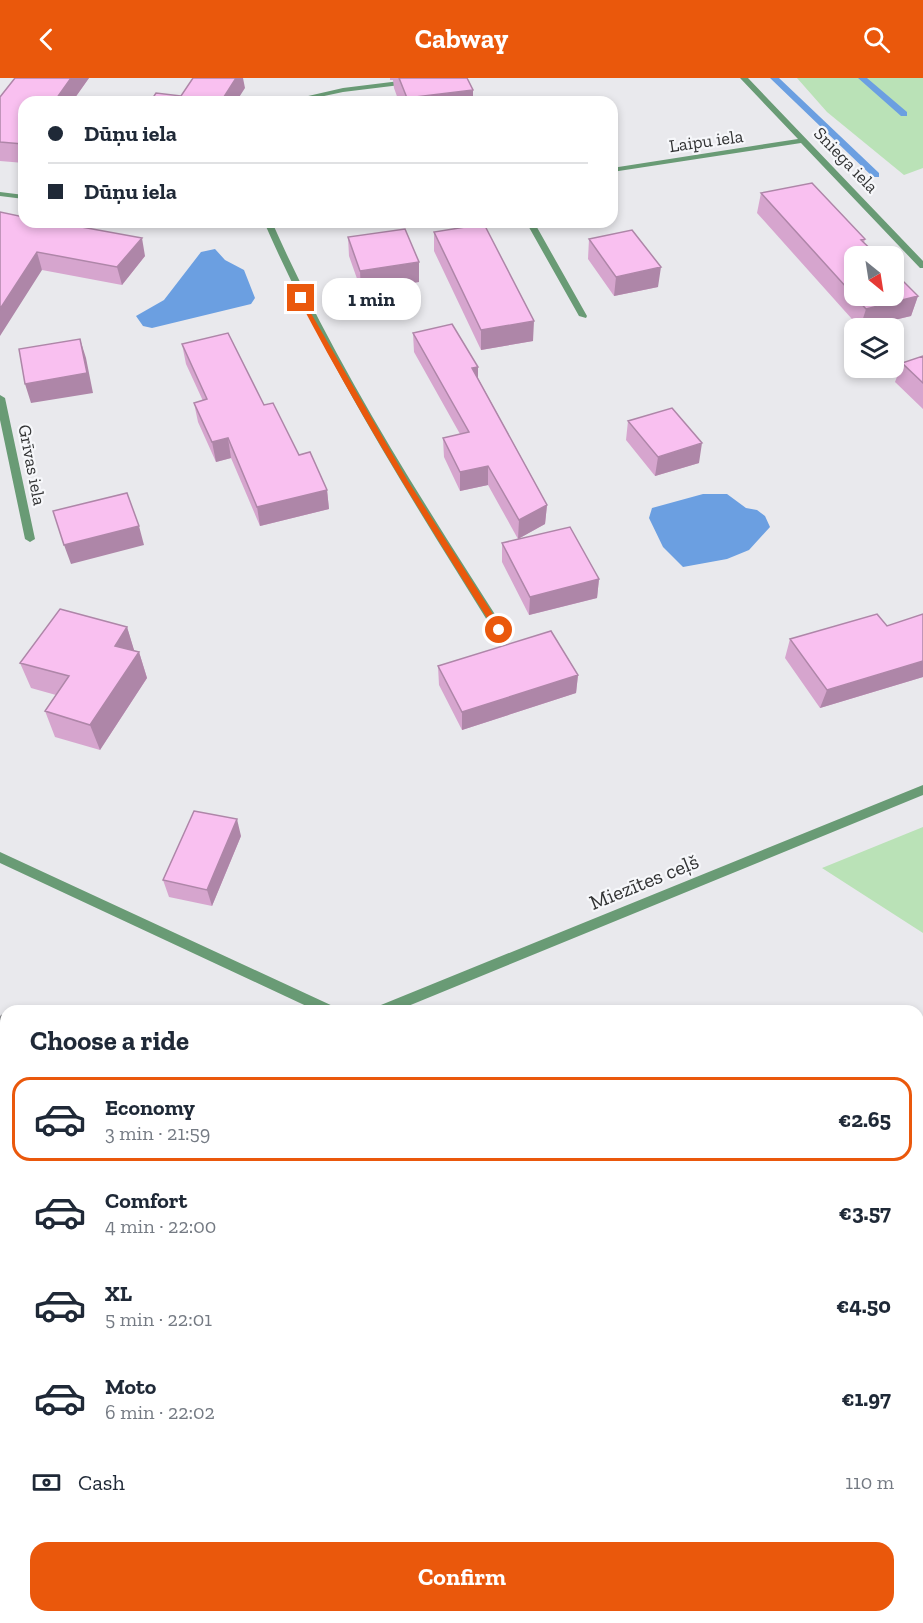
<!DOCTYPE html>
<meta charset="utf-8">
<style>
:root{--surface:#fff;--page:#f2f2f3;--text:#1f2937;--muted:#747a83;--line:#e0e1e3;--accent:#ea580c}
body{margin:0;font-family:"Zilla Slab",serif;background:var(--page);color:var(--text);height:100vh;display:flex;flex-direction:column;font-size:22px;white-space:nowrap}
*{box-sizing:border-box;margin:0}
p{font-size:20px;color:var(--muted)}
.icon{flex:none;width:33px;height:33px;fill:none;stroke:currentColor;stroke-width:2;stroke-linecap:round;stroke-linejoin:round}
.map{position:relative;flex:1;overflow:hidden}
.drawer{position:absolute;left:0px;top:927px;width:924px;height:618px;display:flex;flex-direction:column;background:var(--surface);border-radius:18px 18px 0 0;box-shadow:0 3px 9px #0003}
.drawer>*{flex:none}
.top-card{position:absolute;left:18px;top:18px;width:600px;height:132px;border-radius:18px;box-shadow:0 3px 9px #0003;display:grid;align-content:center;height:132px;padding:0 30px;background:var(--surface)}
.needle{width:39px;rotate:150deg}
.buttons{position:absolute;left:844px;top:168px;display:grid;gap:12px}
.buttons a{display:grid;place-items:center;width:60px;height:60px;border-radius:12px;background:var(--surface);box-shadow:0 3px 9px #0003;font-size:30px}
.end{position:absolute;width:27px;height:27px;margin:-14px;border:8px solid #ea580c;background:#fff;box-shadow:0 0 0 3px #fff}
.from{border-radius:50%}
.bubble{position:absolute;height:42px;border-radius:18px;background:var(--surface);box-shadow:0 3px 9px #0003;font-size:20px;font-weight:800;line-height:42px;text-align:center}
.top-card b{display:flex;align-items:center;gap:21px;height:57px;font-size:22px}
.top-card b+b{border-top:2px solid var(--line)}
.top-card i{width:15px;height:15px;background:var(--text)}
ul{padding:0;list-style:none}
li{display:flex;align-items:center;gap:18px;height:84px;margin:0 12px 9px;padding:0 18px;border:3px solid transparent;border-radius:18px}
li div{flex:1}
li b{display:block;font-size:22px}
li em{font-style:normal;font-weight:800}
li.current{border-color:var(--accent)}
li>.icon{width:54px;height:54px;stroke-width:1.5}
h2{padding:0 30px;font-size:27px;line-height:72px}
.pay{display:flex;align-items:center;gap:15px;height:66px;padding:0 30px;font-size:22px}
.pay p{margin-inline-start:auto}
.button{display:flex;gap:12px;margin-top:auto;padding:12px 30px}
.button a{flex:1;height:69px;border-radius:18px;background:var(--accent);color:#fff;font-size:24px;font-weight:800;line-height:69px;text-align:center}
header{display:flex;justify-content:space-between;align-items:center;height:78px;padding:0 30px;background:var(--accent);color:#fff;font-size:27px;font-weight:800}
.map>svg:first-child{display:block}
.green{fill:#bae2b7}
.water{fill:#6b9fe1}
.lines{fill:none;stroke-linecap:round;stroke-linejoin:round}
.stream{fill:#6b9fe1;fill-rule:evenodd}
.path{stroke:#898a8c;stroke-width:4.5;stroke-dasharray:5 5;stroke-linecap:butt}
.lane{fill:#699b75;fill-rule:evenodd}
.street{fill:#699b75;fill-rule:evenodd}
.primary{fill:#14502a;fill-rule:evenodd}
.wall{fill:#d6a5ce}
.shaded-wall{fill:#ae86a8}
.building{fill:#f9c0f0;stroke:#ae86a8;stroke-width:1.5}
.route{fill:#ea580c}
.labels{text-anchor:middle;stroke-width:4.5;stroke-linejoin:round;paint-order:stroke}
.far-street-label{font-size:18px;fill:#323334;stroke:#f6f7fa}
.street-label{font-size:21px;fill:#323334;stroke:#f6f7fa}
</style>
<header><svg class="icon" aria-label="back" viewBox="0 0 24 24"><path d="M15 5l-7 7 7 7"/></svg>Cabway<svg class="icon" aria-label="search" viewBox="0 0 24 24"><circle cx="10" cy="10" r="6"/><path d="M15 15l6 6"/></svg></header>
<div class="map">
<svg width="923" height="1545" viewBox="0 0 923 1545">
<rect width="100%" height="100%" fill="#e9e9ed"/>
<path class="green" d="M797 0H923V90L904 97 827 34Z
M923 749V855L822 790Z
M6 1371V1539H260L264 1545H0V1378Z"/>
<path class="water" d="M215 171 225 182 244 192 255 220 251 226 152 250 143 248 136 238 164 222 201 174Z
M703 416H727L746 430 757 432 765 438 770 449 749 472 727 481 683 489 663 469 649 440 652 430Z"/>
<g class="lines">
<path class="stream" d="M770 0H779L879 95V99H873Z
M858 0H867L907 34V38H901Z
M0 1143 6 1146V1167L0 1164Z
M6 1250V1271L0 1273V1252Z"/>
<path class="path" d="M0 938 6 945
M918 1479 923 1476
M474 1539 478 1545
M810 1545 820 1539"/>
<path class="lane" d="M6 1320V1340L0 1343V1323Z
M918 1421 923 1423V1451L918 1449Z"/>
<path class="street" d="M424 0H445L441 2 343 14 296 24H282L343 10Z
M740 0H748L923 183V190H920L801 65 612 94V90L798 61Z
M0 114 24 117V121L0 118Z
M264 144H272C336 289 418 416 503 549L504 552 503 555H495C411 420 328 290 264 144Z
M526 144H534L587 238 586 240 579 238Z
M0 317 5 320 35 461 30 464 25 461 0 342Z
M923 707V717L396 933H374L376 929Z
M0 774 335 929 337 933H317L0 785Z
M918 1272 923 1274V1290L918 1288Z"/>
<path class="primary" d="M0 1053 6 1055V1077L0 1075Z
M344 1539H368L371 1545H347Z"/>
</g>
<path class="wall" d="M15 0H89L72 24H24V85L0 83V19Z
M390 0H467L473 12V24H399L394 10 393 2H390Z
M761 115 865 161 864 165 918 218 911 238 860 250 757 135Z
M0 134 145 178 122 207 42 192Z
M434 154 533 263 481 272 434 173Z
M348 159 419 204 361 212 349 178Z
M589 161 658 209 614 218 588 181Z
M413 255 478 289V300L547 427 545 446 518 461 488 407 460 413 444 379 443 360 460 356 414 274Z
M182 266 264 327 299 377 327 412 329 431 260 448 231 380 216 384 198 344 194 325 203 323 186 286Z
M923 278V331L895 304 902 285Z
M628 343 699 385 655 398 626 362Z
M502 465 599 501 597 520 529 537 502 484Z
M923 536V599L820 630 785 580 790 561 887 548Z
M127 549 134 573 139 574 147 600 100 672 55 659 45 633 56 617 31 610 20 585Z
M438 588 578 597 576 615 462 652 439 607Z
M241 758 212 828 169 819 163 802Z
M923 1014V1072L918 1069V1021Z
M849 1539H901L905 1545H841Z"/>
<path class="shaded-wall" d="M71 0H89L72 24H54Z
M236 0H243L245 10 236 24H222V22Z
M473 12V24H407V20Z
M142 160 145 178 122 207 117 189Z
M37 174 42 192 0 258V231Z
M419 184V204L361 212 360 193Z
M661 189 658 209 614 218 616 199Z
M918 218 911 238 860 250 866 231Z
M534 243 533 263 481 272V252Z
M80 261 86 280 93 315 31 325 25 306Z
M478 289V309L472 290Z
M228 360 231 380 216 384 212 364Z
M702 365 699 385 655 398 658 379Z
M488 388V407L460 413V394Z
M327 412 329 431 260 448 257 429Z
M547 427 545 446 518 461 519 442Z
M139 448 144 467 71 486 64 467Z
M599 501 597 520 529 537 530 519Z
M127 549 135 575 115 568Z
M139 574 147 600 100 672 90 647Z
M923 583V599L820 630 827 612Z
M578 597 576 615 462 652V634Z
M237 741 241 758 212 828 207 812Z"/>
<path class="building" d="M15 0H71L54 24H24V65L23 66 0 64V19Z
M193 0H236L222 22 229 23 228 24H150L156 15 181 18Z
M399 0H467L473 12 407 20Z
M812 105 865 161 861 162 878 178H855V218H894V194L918 218 866 231 761 115Z
M0 134 24 139V144H54L142 160 117 189 37 174 0 231Z
M484 146 534 243 481 252 434 154Z
M405 151 419 184 360 193 348 159Z
M632 152 661 189 616 199 589 161Z
M452 246 478 289 472 290 547 427 519 442 488 388 460 394 443 360 469 354 413 255Z
M228 255 264 327 273 325 299 377 310 374 327 412 257 429 228 360 212 364 194 325 207 321 182 266Z
M80 261 87 295 25 306 19 271Z
M923 278V305L902 285Z
M672 330 702 365 658 379 628 343Z
M127 415 139 448 64 467 53 433Z
M570 449 599 501 530 519 502 465Z
M60 531 127 549 115 568 139 574 90 647 45 633 69 598 20 585Z
M877 536 887 548 923 536V583L827 612 790 561Z
M551 553 578 597 462 634 438 588Z
M194 733 237 741 207 812 163 802Z
M923 1014V1052L918 1049V1021Z
M859 1539H901L905 1545H851Z"/>
<path class="route" d="M301 218 408 403 502 550V554H496C427 445 358 335 298 220Z"/>
<g class="labels">
<g class="far-street-label">
<text transform="translate(706 63) rotate(-8)" y="6">Laipu iela</text>
<text transform="translate(846 82) rotate(46)" y="6">Sniega iela</text>
<text transform="translate(32 387) rotate(79)" y="6">Grīvas iela</text>
</g>
<g class="street-label">
<text transform="translate(644 804) rotate(-22)" y="7">Miezītes ceļš</text>
</g>
</g>
</svg>
<div class="buttons">
<a><svg class="needle" viewBox="-14 -14 28 28"><path d="M0-13l5 13h-10z" fill="#e53935"/><path d="M0 13l5-13h-10z" fill="#747a83"/></svg></a>
<a><svg class="icon" aria-label="layers" viewBox="0 0 24 24"><path d="M12 4l9 5-9 5-9-5zM3 14l9 5 9-5"/></svg></a>
</div>
<i class="end from" style="left:499px;top:552px"></i>
<i class="end" style="left:301px;top:220px"></i>
<div class="bubble" style="left:322px;top:200px;width:99px">1 min</div>
<div class="top-card">
<b><i class="from"></i>Dūņu iela</b>
<b><i></i>Dūņu iela</b>
</div>
<section class="drawer">
<h2>Choose a ride</h2>
<ul>
<li class="current"><svg class="icon" aria-label="car" viewBox="0 0 24 24"><path d="M5 17H2v-5l4-1 3-4h7l3 4 3 1v5h-3M9 17h6M6 11h13"/><circle cx="7" cy="17" r="2"/><circle cx="17" cy="17" r="2"/></svg><div><b>Economy</b><p>3 min · 21:59</p></div><em>€2.65</em></li>
<li><svg class="icon" aria-label="car" viewBox="0 0 24 24"><path d="M5 17H2v-5l4-1 3-4h7l3 4 3 1v5h-3M9 17h6M6 11h13"/><circle cx="7" cy="17" r="2"/><circle cx="17" cy="17" r="2"/></svg><div><b>Comfort</b><p>4 min · 22:00</p></div><em>€3.57</em></li>
<li><svg class="icon" aria-label="car" viewBox="0 0 24 24"><path d="M5 17H2v-5l4-1 3-4h7l3 4 3 1v5h-3M9 17h6M6 11h13"/><circle cx="7" cy="17" r="2"/><circle cx="17" cy="17" r="2"/></svg><div><b>XL</b><p>5 min · 22:01</p></div><em>€4.50</em></li>
<li><svg class="icon" aria-label="car" viewBox="0 0 24 24"><path d="M5 17H2v-5l4-1 3-4h7l3 4 3 1v5h-3M9 17h6M6 11h13"/><circle cx="7" cy="17" r="2"/><circle cx="17" cy="17" r="2"/></svg><div><b>Moto</b><p>6 min · 22:02</p></div><em>€1.97</em></li>
</ul>
<div class="pay"><svg class="icon" aria-label="cash" viewBox="0 0 24 24"><path d="M3 7h18v10H3z"/><circle cx="12" cy="12" r="2"/></svg>Cash<p>110 m</p></div>
<div class="button"><a>Confirm</a></div>
</section>
</div>
